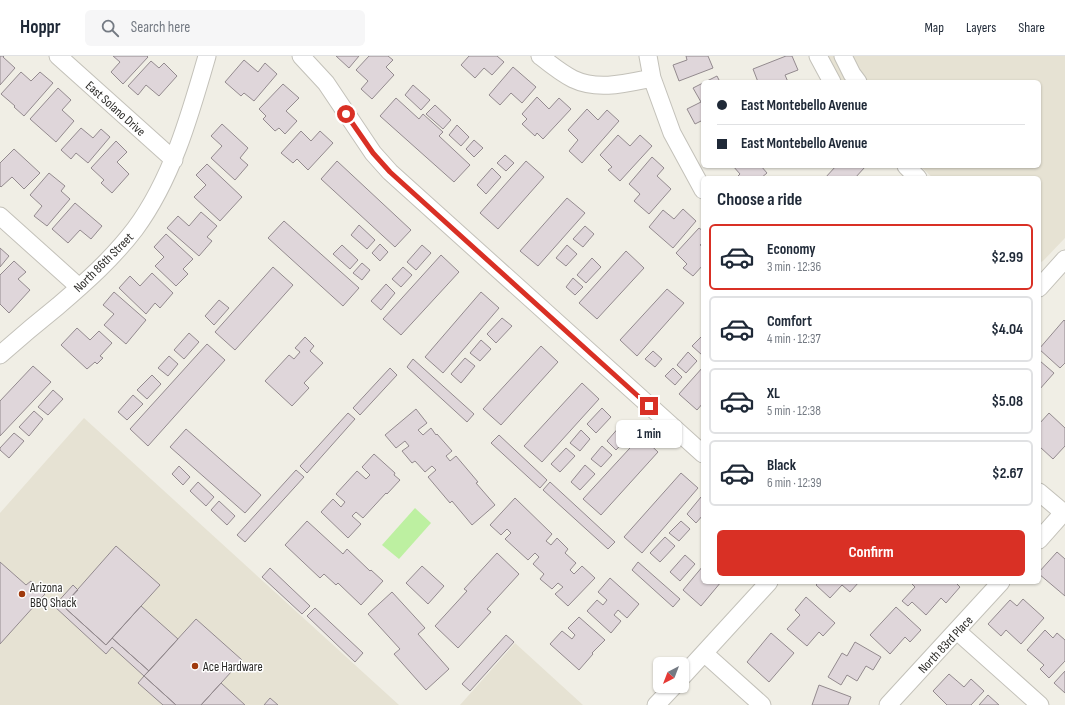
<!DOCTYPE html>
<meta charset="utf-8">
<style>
:root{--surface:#fff;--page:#f6f6f7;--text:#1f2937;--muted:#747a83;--line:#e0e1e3;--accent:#d93025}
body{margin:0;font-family:"Sofia Sans Condensed",sans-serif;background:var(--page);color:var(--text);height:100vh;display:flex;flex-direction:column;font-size:15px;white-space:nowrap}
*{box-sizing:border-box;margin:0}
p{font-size:13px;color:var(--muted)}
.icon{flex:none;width:22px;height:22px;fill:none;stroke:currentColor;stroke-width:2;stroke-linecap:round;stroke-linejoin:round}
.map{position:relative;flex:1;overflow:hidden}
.side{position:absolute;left:701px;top:120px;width:340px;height:408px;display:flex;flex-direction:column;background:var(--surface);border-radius:6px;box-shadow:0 1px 3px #0004}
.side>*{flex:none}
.guide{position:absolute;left:701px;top:24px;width:340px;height:88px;border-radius:6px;box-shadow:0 1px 3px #0004;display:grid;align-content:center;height:88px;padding:0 16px;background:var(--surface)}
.needle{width:26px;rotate:222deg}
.fabs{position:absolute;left:653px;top:601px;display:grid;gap:8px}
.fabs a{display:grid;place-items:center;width:36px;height:36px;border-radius:6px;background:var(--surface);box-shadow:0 1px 3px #0004;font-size:20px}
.end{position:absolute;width:18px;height:18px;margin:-9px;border:5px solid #d93025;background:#fff;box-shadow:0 0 0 2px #fff}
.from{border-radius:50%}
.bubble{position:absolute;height:28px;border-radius:6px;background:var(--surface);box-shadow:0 1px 3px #0004;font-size:13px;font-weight:700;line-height:28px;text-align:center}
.guide b{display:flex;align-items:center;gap:14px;height:38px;font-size:15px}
.guide b+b{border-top:1px solid var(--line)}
.guide i{width:10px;height:10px;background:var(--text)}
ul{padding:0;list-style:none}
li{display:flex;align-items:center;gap:12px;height:66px;margin:0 8px 6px;padding:0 8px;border:2px solid var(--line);border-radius:6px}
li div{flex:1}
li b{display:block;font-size:15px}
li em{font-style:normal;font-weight:700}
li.current{border-color:var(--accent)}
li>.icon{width:36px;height:36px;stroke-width:1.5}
h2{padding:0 16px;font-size:18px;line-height:48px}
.primary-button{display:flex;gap:8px;margin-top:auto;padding:8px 16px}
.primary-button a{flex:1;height:46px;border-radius:6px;background:var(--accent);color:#fff;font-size:16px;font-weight:700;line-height:46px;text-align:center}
header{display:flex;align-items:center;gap:24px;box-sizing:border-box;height:56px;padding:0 20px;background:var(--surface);border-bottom:1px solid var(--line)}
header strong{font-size:19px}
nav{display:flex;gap:22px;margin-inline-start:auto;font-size:14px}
.search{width:280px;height:36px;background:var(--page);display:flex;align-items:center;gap:10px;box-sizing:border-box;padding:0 14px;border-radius:6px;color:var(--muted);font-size:15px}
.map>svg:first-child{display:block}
.built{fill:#e6e2d3}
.green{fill:#bdf0a1}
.building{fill:#dfd6da;stroke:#938a8e}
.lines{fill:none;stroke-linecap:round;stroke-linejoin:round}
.minor-casing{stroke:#c3c1b9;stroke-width:19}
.minor{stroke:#fff;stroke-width:17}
.route{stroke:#d93025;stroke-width:5}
.poi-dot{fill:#a03a0d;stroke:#fff;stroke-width:1.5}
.labels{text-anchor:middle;stroke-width:3;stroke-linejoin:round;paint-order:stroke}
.street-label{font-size:13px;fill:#2c2b28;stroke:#fff}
.poi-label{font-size:13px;fill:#2c2b28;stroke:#fff;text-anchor:start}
</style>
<header>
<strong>Hoppr</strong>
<div class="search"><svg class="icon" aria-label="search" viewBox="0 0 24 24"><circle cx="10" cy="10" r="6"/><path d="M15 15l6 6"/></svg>Search here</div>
<nav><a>Map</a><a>Layers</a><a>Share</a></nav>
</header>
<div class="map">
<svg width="1065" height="649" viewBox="0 0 1065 649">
<rect width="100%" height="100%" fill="#f0eee5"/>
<path class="built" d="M828 0H1065V182L1043 205 1039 207V122H933L920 110H1039V26H842Z
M84 362 399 649H0V457Z
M515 587 583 649H460Z"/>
<path class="green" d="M415 452 431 467 399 503 382 489Z"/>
<path class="building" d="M0 0H4L3 1 15 12 0 29Z
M113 0H147L148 1 123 28 111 16 120 6Z
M336 0H359L349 12Z
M369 0H388L393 4 386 11 394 19 372 43 361 33 368 25 356 14Z
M469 0H497L504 6 492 19 484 12 475 22 461 9Z
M686 0H708L713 12 679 25 673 9 687 4Z
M786 0H792L798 14 785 19 788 26H758L753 13Z
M244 4 258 16 265 7 277 18 254 45 244 37 241 40 225 26Z
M151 5 159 12 164 7 177 20 159 40 146 29 138 39 128 30Z
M513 11 536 31 522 47 511 37 500 49 489 39Z
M21 16 31 25 40 16 53 27 24 60 14 51 15 50 1 38Z
M717 20 720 26H705Z
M703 27V64L695 68 687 53 701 46 693 32Z
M283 28 299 42 286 55 297 65 285 78 279 72 275 75 263 63 266 60 259 53Z
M413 29 430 44 421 54 405 39Z
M58 32 71 44 62 54 74 65 56 86 30 63Z
M537 41 549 53 559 42 571 53 543 83 537 77 535 80 522 68 527 63 522 58Z
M396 42 419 63 423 58 443 76 439 80 470 109 454 126 380 60Z
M435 49 451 64 443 73 426 58Z
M587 53 598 64 607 54 619 65 582 107 569 95 578 84 568 74Z
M222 68 248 92 240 102 248 109 235 124 211 102 222 90 211 80Z
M457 69 469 81 461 90 449 79Z
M81 72 93 82 101 73 110 81 88 107 76 97 71 103 61 94Z
M301 75 311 85 320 75 333 87 308 114 297 103 293 107 281 97Z
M618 79 630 90 640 79 652 90 620 125 608 114 612 111 600 99Z
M474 84 483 92 474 101 466 93Z
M116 85 127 96 117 106 129 118 112 137 101 127 104 124 91 112Z
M14 93 40 117 24 133 12 121 1 131 0 130V107Z
M505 99 514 107 506 115 497 107Z
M652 101 664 112 657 120 671 133 649 158 634 145 640 138 629 128Z
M337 105 411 174 395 191 321 123Z
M526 105 544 121 498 173 480 157Z
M207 108 242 141 220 165 194 141 206 129 196 119Z
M733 110H761L767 117 761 122H736L740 118Z
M836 110H864L865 111 855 122H825Z
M492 112 501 121 486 138 477 129Z
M49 117 65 130 61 135 70 143 47 170 34 160 42 150 30 139Z
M567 142 585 157 538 210 520 195Z
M75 147 102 170 91 183 80 174 68 187 52 173Z
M683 153 696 165 673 192 649 171 663 154 674 163Z
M201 156 217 170 207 181 212 185 199 200 167 172 178 160 189 170Z
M284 165 359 232 343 250 268 182Z
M359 169 375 184 367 193 351 179Z
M585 170 594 178 583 191 573 183Z
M699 172 703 175V186L700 189 703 191V209L693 220 683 212 687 208 676 197Z
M166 178 193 203 183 213 188 218 176 230 155 210 164 201 154 191Z
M380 188 388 196 380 205 372 197Z
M342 189 358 204 350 213 333 198Z
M422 189 431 197 416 214 407 206Z
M567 189 577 198 566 210 556 202Z
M0 192 9 200 0 211Z
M626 195 644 212 597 263 579 247Z
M441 199 459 216 401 279 383 263Z
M592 202 601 211 586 227 577 219Z
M14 205 26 216 18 223 30 234 9 257 0 248V219Z
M362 207 370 214 362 224 353 217Z
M273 211 293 229 235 294 215 276Z
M403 211 412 219 401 231 392 223Z
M152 217 173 237 160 252 155 247 146 258 119 232 130 220 140 230Z
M573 222 583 231 575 239 566 231Z
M386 228 395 237 381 254 371 245Z
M667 233 684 247 637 300 620 284Z
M114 236 146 264 126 288 104 269 114 258 103 249Z
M481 236 499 252 443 317 425 301Z
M219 244 229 252 214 269 205 260Z
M502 262 512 270 496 287 487 278Z
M1064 264 1065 265V307L1060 312 1039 293Z
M77 272 90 284 99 275 112 287 100 300 103 302 97 308 95 306 87 313 61 289Z
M189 277 199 286 184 303 174 294Z
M703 279V298L702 299 692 290Z
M305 281 314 290 310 295 323 307 304 327 309 332 292 350 265 325 289 299 294 303 300 296 295 292Z
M481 284 491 293 480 305 470 297Z
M207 288 225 304 148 390 130 373Z
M541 290 558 306 501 369 483 353Z
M653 295 662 303 655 311 645 303Z
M688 296 697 305 686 317 677 309Z
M169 300 178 308 168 320 158 312Z
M465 302 475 310 461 327 451 318Z
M413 303 474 358 467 366 407 311Z
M1040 305 1054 317 1039 334V306Z
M33 310 51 326 0 380V345Z
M703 311V347L697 354 679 338Z
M390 312 397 319 360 359 353 352Z
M673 312 682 321 675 329 665 320Z
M152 319 161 328 147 343 137 334Z
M582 327 599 343 542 406 524 390Z
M53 334 63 343 48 359 38 351Z
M133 339 143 348 127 364 118 356Z
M602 352 611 361 596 377 587 368Z
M416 353 427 367 418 374 423 379 431 372 436 379 437 378 452 395 446 400 450 405 456 400 478 426 476 427 495 449 472 469 452 445 450 447 428 421 436 414 432 410 425 416 415 405 412 407 402 395 409 390 405 385 396 392 385 379Z
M34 355 43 363 29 380 19 371Z
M348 357 355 363 307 417 300 410Z
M1049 357 1065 372V390L1053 403 1040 391 1039 392V368Z
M621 369 631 378 616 394 607 385Z
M186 373 261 439 245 457 170 391Z
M581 374 590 383 580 395 570 387Z
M14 377 24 385 9 402 0 394V392Z
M499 379 547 424 540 432 491 387Z
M641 380 658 396 601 459 583 443Z
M602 390 612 399 601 411 591 403Z
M566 392 575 400 560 416 551 408Z
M374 398 395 417 394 419 400 424 387 438 386 437 363 462 356 456 352 460 361 468 348 482 321 456 333 443 341 451 345 446 336 438 357 415 366 423 370 419 362 411Z
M585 409 595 418 580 434 571 426Z
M179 410 190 421 183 429 172 418Z
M296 414 304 421 245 486 237 479Z
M681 417 698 432 642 497 624 481Z
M198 426 214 441 206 450 190 435Z
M550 426 615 486 608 493 543 434Z
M701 441 703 443V459L696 467 687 458Z
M515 442 552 478 546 485 551 489 557 482 568 493 565 497 576 507 570 514 574 518 582 510 595 522 568 550 555 538 563 531 558 527 552 533 540 523 544 518 533 508 539 501 535 497 528 504 505 483 511 477 507 473 501 479 490 469Z
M219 445 235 460 227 469 211 454Z
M307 465 343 498 347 493 370 515 371 514 383 525 361 549 338 527 336 529 324 518 320 522 285 489Z
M681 465 690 473 679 485 669 477Z
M665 481 675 490 660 506 650 497Z
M116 490 160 529 106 589 63 550Z
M1057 496 1065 503V540L1039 518V516Z
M497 497 519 518 487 553 491 556 458 592 435 570 467 535 464 533Z
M685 499 695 508 680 525 670 516Z
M0 506 26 529 31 525 45 538 0 588Z
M638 506 680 543 673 551 632 514Z
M422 510 444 530 428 548 406 527Z
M703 510V526H721L701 550 683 534Z
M270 512 310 550 302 558 262 521Z
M610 522 639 548 627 562 618 554 614 559 621 565 611 577 587 555 597 544 603 549 607 544 598 536Z
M819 526H859L850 536 842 529 830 542 816 529Z
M910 526H947L948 527 949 526H955L960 531 946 547 941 542 926 559 912 546 908 550 902 545 915 531Z
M73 529 78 534 63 550 106 589 112 582 149 615 144 620 112 591 106 598 54 550Z
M392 536 425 572 418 578 449 613 426 634 394 598 400 593 368 558Z
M806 541 835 567 823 580 819 576 807 590 787 573 800 559 795 554Z
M1023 543 1044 562 1021 588 1006 574 1001 580 988 568 1010 544 1017 550Z
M141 550 178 583 149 615 112 582Z
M896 551 921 574 910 586 905 581 890 598 870 579Z
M315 552 363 597 355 606 307 560Z
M579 561 605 584 592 597 593 598 579 614 550 588 562 575 572 583 575 579 568 572Z
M196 563 242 604 201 649H176L144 620Z
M1045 574 1053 582 1057 577 1065 584V605L1049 622 1040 613 1044 609 1027 594Z
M771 577 794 597 769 626 747 606Z
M506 579 514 586 470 635 462 628Z
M855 586 881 601 873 614 866 610 857 625 847 619 841 629 828 621 842 597 847 600Z
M1065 615V637L1054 627Z
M949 618 964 631 971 623 984 635 971 649H947L933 635Z
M144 620 176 649H163L138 627Z
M221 627 245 649H201Z
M819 629 851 641 848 649H812Z
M988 639 999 649H979Z
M270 642 278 649H264Z"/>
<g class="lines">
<g class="minor-casing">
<path id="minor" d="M58 0 174 104
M301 0 326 27 373 97 390 116 703 398
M540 0C550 8 561 17 573 23 598 35 627 27 652 22
M648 0 652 22 672 77 703 134
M818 0 832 26
M843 0 852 18 858 26
M906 110 918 122
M0 160 79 231
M1039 232 1065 203
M0 299C19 282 38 266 58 250 86 226 113 202 135 173 172 123 190 59 207 0
M1039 436 1065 458
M1039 484 1063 457
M957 575 1040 649
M704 597 762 649
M682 621 769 526
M656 649 674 630
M888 649 1001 526"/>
</g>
<use href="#minor" class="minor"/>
</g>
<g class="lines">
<path class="route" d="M346 58 373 97 390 116 649 350"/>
</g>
<g class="poi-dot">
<circle cx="22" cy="538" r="4"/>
<circle cx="195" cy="610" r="4"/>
</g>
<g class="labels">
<g class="street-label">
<text transform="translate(116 52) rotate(42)" y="5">East Solano Drive</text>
<text transform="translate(103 206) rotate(-45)" y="5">North 86th Street</text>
<text transform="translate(945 588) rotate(-47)" y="5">North 83rd Place</text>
</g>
<g class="poi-label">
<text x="30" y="536">Arizona<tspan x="30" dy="15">BBQ Shack</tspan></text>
<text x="203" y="615">Ace Hardware</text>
</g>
</g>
</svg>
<div class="fabs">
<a><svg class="needle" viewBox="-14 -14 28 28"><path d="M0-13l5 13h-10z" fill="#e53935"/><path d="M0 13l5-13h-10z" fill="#747a83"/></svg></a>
</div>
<i class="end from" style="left:346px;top:58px"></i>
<i class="end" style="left:649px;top:350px"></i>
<div class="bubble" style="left:616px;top:364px;width:66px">1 min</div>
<div class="guide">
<b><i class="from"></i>East Montebello Avenue</b>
<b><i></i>East Montebello Avenue</b>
</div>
<section class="side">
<h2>Choose a ride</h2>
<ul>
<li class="current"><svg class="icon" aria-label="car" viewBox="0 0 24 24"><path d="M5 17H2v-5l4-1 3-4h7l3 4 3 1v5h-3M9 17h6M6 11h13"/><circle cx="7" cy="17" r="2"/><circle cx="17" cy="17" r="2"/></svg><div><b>Economy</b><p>3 min · 12:36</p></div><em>$2.99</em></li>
<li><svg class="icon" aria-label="car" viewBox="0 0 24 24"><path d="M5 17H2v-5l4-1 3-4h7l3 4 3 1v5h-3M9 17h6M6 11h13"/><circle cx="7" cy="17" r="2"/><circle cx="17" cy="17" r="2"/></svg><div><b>Comfort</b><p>4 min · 12:37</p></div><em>$4.04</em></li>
<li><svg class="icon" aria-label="car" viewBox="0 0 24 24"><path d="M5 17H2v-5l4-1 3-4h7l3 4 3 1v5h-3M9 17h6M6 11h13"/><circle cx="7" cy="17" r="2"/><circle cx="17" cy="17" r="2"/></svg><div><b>XL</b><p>5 min · 12:38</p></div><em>$5.08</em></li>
<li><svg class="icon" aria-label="car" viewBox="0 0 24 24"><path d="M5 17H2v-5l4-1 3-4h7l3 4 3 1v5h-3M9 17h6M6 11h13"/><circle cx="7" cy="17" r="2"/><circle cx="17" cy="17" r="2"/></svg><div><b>Black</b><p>6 min · 12:39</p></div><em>$2.67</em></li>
</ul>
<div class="primary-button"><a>Confirm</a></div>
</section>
</div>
